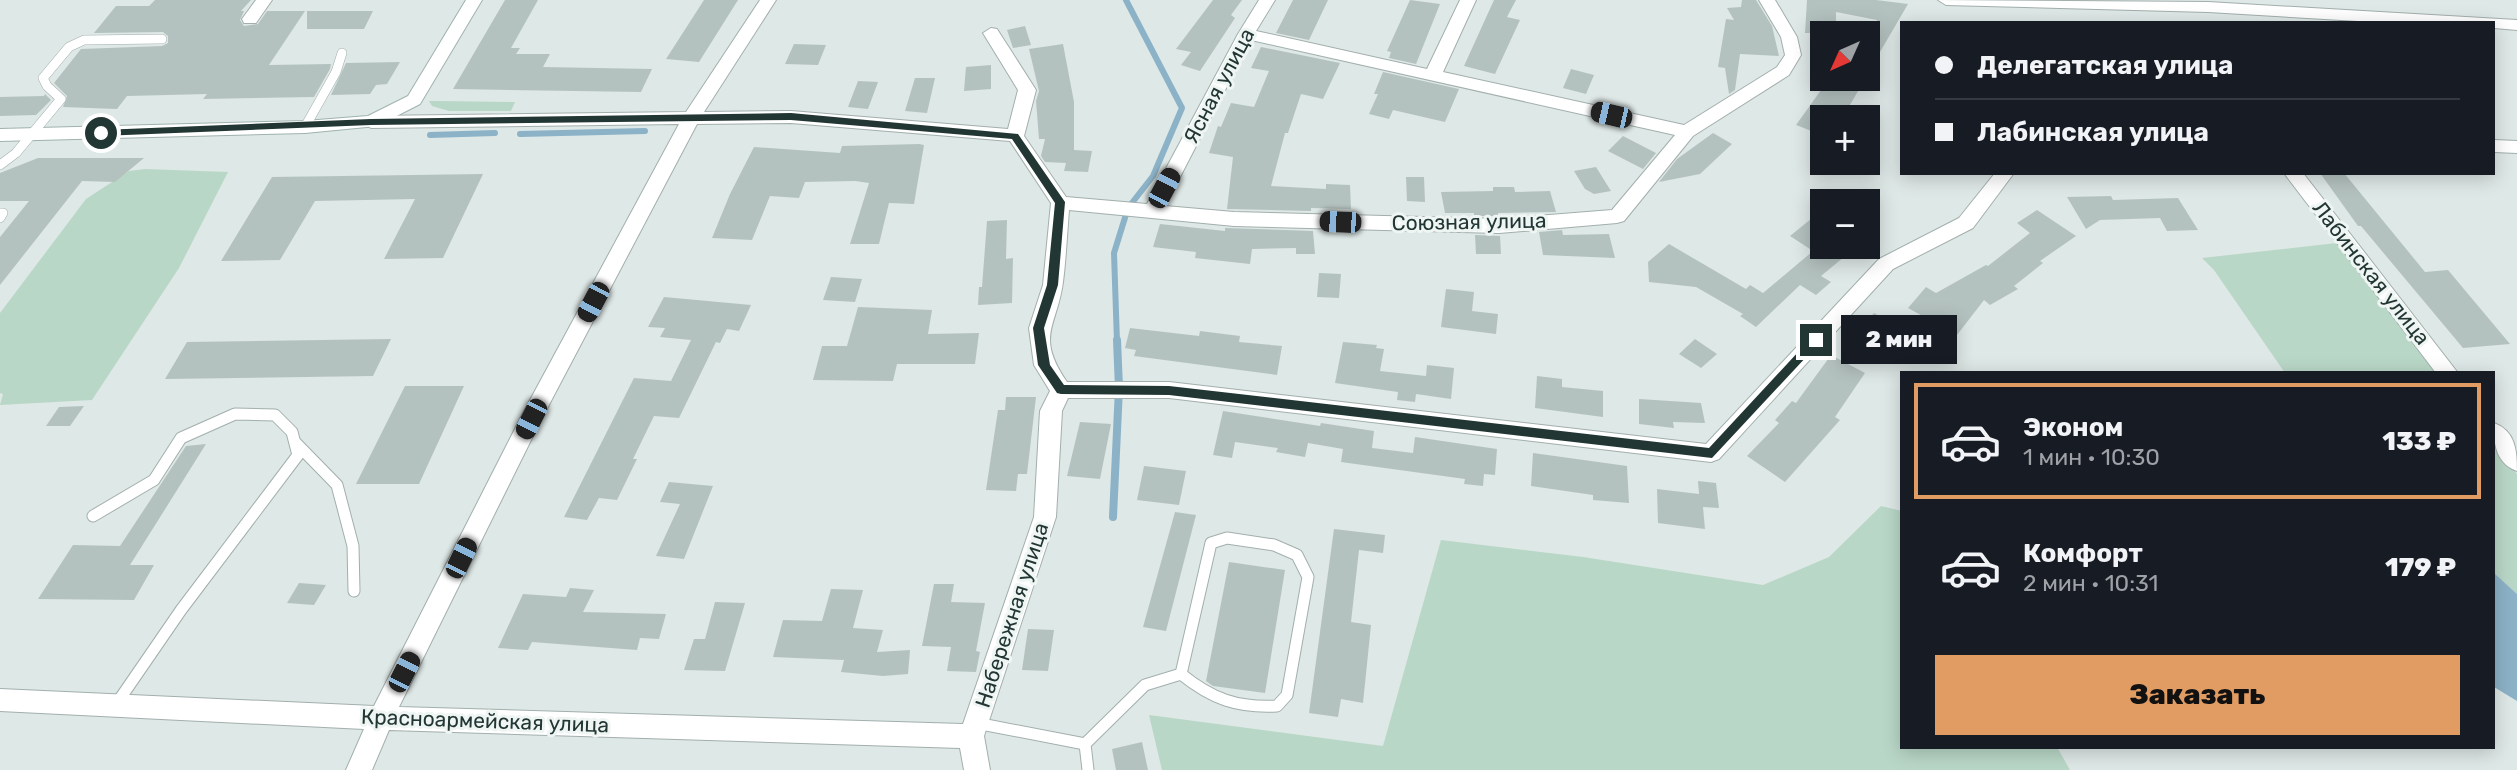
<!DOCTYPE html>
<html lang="ru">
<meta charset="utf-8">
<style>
:root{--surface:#171b24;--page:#242831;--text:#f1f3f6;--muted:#9ea1a6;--line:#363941;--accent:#e19c63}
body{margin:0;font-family:Rubik,sans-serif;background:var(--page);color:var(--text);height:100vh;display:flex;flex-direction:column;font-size:26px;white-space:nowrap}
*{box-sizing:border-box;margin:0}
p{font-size:23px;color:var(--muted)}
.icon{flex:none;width:38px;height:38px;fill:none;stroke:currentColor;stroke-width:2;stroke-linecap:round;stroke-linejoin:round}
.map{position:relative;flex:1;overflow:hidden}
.details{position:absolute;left:1900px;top:371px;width:595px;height:378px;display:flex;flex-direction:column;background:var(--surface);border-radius:0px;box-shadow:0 4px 18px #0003}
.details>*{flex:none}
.banner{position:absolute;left:1900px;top:21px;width:595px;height:154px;border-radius:0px;box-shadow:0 4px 18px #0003;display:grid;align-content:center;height:154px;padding:0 35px;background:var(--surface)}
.needle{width:46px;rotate:225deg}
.tools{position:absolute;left:1810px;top:21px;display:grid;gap:14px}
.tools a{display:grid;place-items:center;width:70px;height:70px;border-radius:0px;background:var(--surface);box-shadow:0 4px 18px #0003;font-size:35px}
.end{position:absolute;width:32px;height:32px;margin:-16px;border:9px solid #223634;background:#fff;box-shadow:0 0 0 4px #fff}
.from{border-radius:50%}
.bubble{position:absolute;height:49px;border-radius:0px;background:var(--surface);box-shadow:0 4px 18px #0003;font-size:23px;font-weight:800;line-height:49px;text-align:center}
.car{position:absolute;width:21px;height:42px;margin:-21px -10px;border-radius:9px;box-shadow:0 0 5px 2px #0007;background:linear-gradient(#222 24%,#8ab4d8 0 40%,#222 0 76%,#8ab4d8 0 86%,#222 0)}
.banner b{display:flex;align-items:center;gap:24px;height:66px;font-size:26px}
.banner b+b{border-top:2px solid var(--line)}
.banner i{width:18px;height:18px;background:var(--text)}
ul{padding:12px 0 0;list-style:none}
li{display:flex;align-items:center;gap:21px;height:116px;margin:0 14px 10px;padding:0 21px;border:4px solid transparent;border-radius:0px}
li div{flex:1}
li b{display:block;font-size:26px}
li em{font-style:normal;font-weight:800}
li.on{border-color:var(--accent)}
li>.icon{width:63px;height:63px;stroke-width:1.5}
.action{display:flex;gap:14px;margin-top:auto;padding:14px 35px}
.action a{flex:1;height:80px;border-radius:0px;background:var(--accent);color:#111;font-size:28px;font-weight:800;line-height:80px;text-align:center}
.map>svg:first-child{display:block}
.green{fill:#b9d7c7}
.water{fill:#8cb2c7}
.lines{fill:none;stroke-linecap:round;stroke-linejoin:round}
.stream-far1{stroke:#8cb2c7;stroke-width:6}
.stream{stroke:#8cb2c7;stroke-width:8}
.building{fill:#b4c2bf}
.lane-far1-casing{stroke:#a2afad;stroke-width:10}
.lane-casing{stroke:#a2afad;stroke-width:13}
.street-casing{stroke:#a2afad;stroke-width:2}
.secondary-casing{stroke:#9fb2af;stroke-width:2}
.lane-far1{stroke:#fff;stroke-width:9}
.lane{stroke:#fff;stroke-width:11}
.street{fill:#fff;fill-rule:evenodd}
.secondary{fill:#fff;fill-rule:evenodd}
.route{fill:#223634}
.labels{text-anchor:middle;stroke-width:6;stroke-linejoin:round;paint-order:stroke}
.street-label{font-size:21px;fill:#223634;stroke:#eef5f3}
</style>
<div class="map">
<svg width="2517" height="770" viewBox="0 0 2517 770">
<rect width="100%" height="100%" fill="#dee8e6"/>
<path class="green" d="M429 101H437L515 102 511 111H449L432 106Z
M145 169 228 172 179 268 92 400 0 405 3 394 0 393V313L86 199 129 171Z
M2337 243 2438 373H2285L2214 270 2202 258Z
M2494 445 2517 474V594L2494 573Z
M1881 506 1902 511V747H2057L2070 770H1162L1149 715 1383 746 1441 540 1583 557 1763 585 1829 557Z"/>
<path class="water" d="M2494 573 2517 594V701L2494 687Z"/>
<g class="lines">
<path class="stream-far1" d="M520 134 645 131
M430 135 495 133
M1117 342 1114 253 1128 208 1153 176 1182 108 1126 0"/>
<path class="stream" d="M1113 517 1119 388 1117 340"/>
</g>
<path class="building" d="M155 0H251L241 11H244L240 20 244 26 258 24 267 11H305L269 65 331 64 330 69 314 97 203 99 207 94 127 96 117 109 63 107 67 96 54 83 81 49 162 46 168 43V36L163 32 94 33 116 6H149Z
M505 0H538L511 48H520L516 54H550L543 67 652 69 641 92 453 89Z
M704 0H738L699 62 666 59Z
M1213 0H1242L1231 15 1235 18 1200 71 1181 65 1191 52 1176 49Z
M1293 0H1328L1309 40 1276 33Z
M1410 0 1440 4 1416 64 1389 58 1391 52 1387 51Z
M1494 0H1516L1507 17 1520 20 1495 74 1464 66Z
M1742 0H1756L1772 26 1779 56 1740 54 1735 90 1729 94 1725 68 1718 67 1726 19 1734 20 1727 8 1741 7Z
M1807 0H1876L1908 4 1880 52 1877 20 1836 12V33H1805Z
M307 11H373L364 29H307Z
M1025 26 1031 45 1013 48 1007 30Z
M794 44 826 45 818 65 785 64Z
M1063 44 1074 102V150L1092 151 1088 172 1064 171 1066 163 1045 162 1041 156 1045 139H1039L1036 101 1039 91 1029 49Z
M1261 47 1340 63 1323 99 1301 94 1288 133H1285L1271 186 1326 189V184L1350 185 1351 209 1311 208V211L1227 209 1233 157 1209 153 1218 126 1221 127 1231 103 1254 107 1269 71 1251 68Z
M400 62 387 84 376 85 370 94 331 95 346 63Z
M991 65V89L964 91 966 67Z
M1571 69 1594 75 1586 94 1563 88Z
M1383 72 1459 89 1445 122 1393 110 1389 119 1369 114 1378 94H1374Z
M915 78H935L927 113 905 111Z
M1829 79H1865L1843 117H1822V135L1796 125Z
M858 81 878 82 868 109 848 107Z
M45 94 51 100 36 115 0 116V97L44 96Z
M1713 133 1732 144 1700 174 1659 182 1677 159Z
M1623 136 1656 153 1643 169 1608 151Z
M919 144 924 145 914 204 889 203 879 244H850L869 183 855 181 805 182 799 198 770 196 752 240 712 238 730 194 754 147 840 153 842 146Z
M38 158H144L115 182 82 181 0 285V237L29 201H0V173Z
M1596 167 1611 191 1594 194 1585 189 1574 171Z
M2320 173H2344L2425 272 2448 270 2510 344 2463 348 2361 226H2358Z
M483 174 443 258 384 259 415 199 315 201 280 260 221 261 272 177Z
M1406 177H1424L1425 202 1407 201Z
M1493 187H1514L1515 192 1550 191 1556 212 1498 213V216H1474V213H1445L1441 192 1493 191Z
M2111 196 2113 200 2178 198 2198 230 2167 231 2160 218 2100 220 2086 229 2067 197Z
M1822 210V247H1856L1821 276 1831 282 1816 295 1800 285 1756 327 1740 316 1743 314 1696 287 1649 282 1648 262 1669 244 1746 289 1750 285 1763 293 1813 251 1790 236Z
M2037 210 2076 236 2040 261 2043 263 2014 286 2018 289 1990 305 1984 300 1957 335 1908 308 1926 287 1936 293 1986 265 1988 266 2030 233 2017 223Z
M1007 220 1006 259 1013 258 1012 303 978 305 979 287H982L987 221Z
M1160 224 1225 231V228L1313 231 1315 254H1296V248L1252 249 1250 264 1195 258 1196 252 1153 247Z
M1562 230 1563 235 1609 234 1615 258 1543 255 1539 232Z
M1475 235 1500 236 1501 254H1476Z
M1319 273 1341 274 1339 298 1317 297Z
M831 277 862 279 855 302 823 300Z
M1446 289 1474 292 1472 311 1498 314 1496 334 1441 327Z
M664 297 751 305 739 331 727 329 720 343 716 342 679 418 654 416 633 459H637L617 500 599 498 587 520 564 517 634 378 671 381 691 340 660 337 665 328 648 327Z
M858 307 932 310 928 334 979 333 975 364H897L893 381 813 380 822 346H847Z
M1874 313 1910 333 1896 348 1860 328Z
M1130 328 1199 336 1200 331 1240 336 1239 342 1282 346 1277 375 1134 356 1136 350 1125 348Z
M391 339 373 376 165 379 187 342Z
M1695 339 1717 354 1701 368 1679 354Z
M1343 342 1377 345 1376 348 1384 349 1380 371 1426 376 1427 365 1454 368 1451 399 1416 394 1415 402 1397 400 1398 392 1335 383Z
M1831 355 1865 373 1835 417 1840 420 1785 482 1747 456 1779 423 1775 420 1792 401 1796 403Z
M1537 376 1562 379V387L1603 391V417L1535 408Z
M405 386H464L419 484H356Z
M1006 397H1036L1027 474H1018L1016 491 986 490 998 410H1005Z
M1639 399 1701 403 1705 423 1673 422 1674 428 1639 424Z
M84 406 70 426H46L59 407Z
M1223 411 1320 426 1321 423 1374 431 1372 448 1413 453 1415 437 1497 449 1495 475 1484 474 1483 486 1464 484 1465 479 1341 462 1343 449 1308 443 1305 457 1276 452 1278 448 1235 442 1232 458 1213 455Z
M1080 422 1111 424 1100 479 1067 476Z
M206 444 130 565H154L134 600 38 599 73 545 120 546 186 446Z
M1533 453 1627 466 1629 503 1593 500V495L1531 486Z
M1144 466 1186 471 1179 505 1137 500Z
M1698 481 1716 483 1719 508 1703 507 1705 529 1658 523 1657 489 1699 494Z
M669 482 713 486 684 559 656 556 680 504 660 502Z
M1175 512 1196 515 1166 631 1143 627Z
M1334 529 1385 535 1383 553 1359 550 1351 622 1371 625 1363 703 1341 699 1338 717 1309 713Z
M1229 562 1285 570 1265 693 1213 686 1206 681Z
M299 583 326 585 314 605 287 603Z
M934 584H954L951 602 985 603 976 651 980 652 976 672 947 671 951 647 922 646Z
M570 588 594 590 583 612 666 614 659 639 640 638 637 650 532 642 528 650 498 648 523 594 566 597Z
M831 589 863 590 853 628 883 630 877 652 910 650 908 674 883 676 841 672 844 660 773 657 783 620 822 621Z
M715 602 745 603 725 671 684 670 694 639H705Z
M1028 629 1054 630 1048 671 1022 670Z
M1142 742 1148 770H1116L1112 749Z"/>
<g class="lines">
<g class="lane-far1-casing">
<path id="lane-far1" d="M305 127 336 72 342 53
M0 165 16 153 61 99 47 86 43 78 69 47 84 40 162 39
M0 213H3L0 218"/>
</g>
<g class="lane-casing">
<path id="lane" d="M295 442 337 485 353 546 354 591
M93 516 154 480 181 438 235 414 275 415 292 432 298 455 181 610 115 706
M1227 538 1274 545 1297 555 1308 577 1287 695 1277 706C1237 708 1212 699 1181 674L1211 543Z
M976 723 1085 744
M1088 770 1085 744 1145 685 1181 674"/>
</g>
<g class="street-casing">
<path id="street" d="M256 0H272L256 23H244L242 19Z
M760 0H776L704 112 791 111 1008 129 1018 90 983 33 991 28 997 29 1036 90 1024 136 1066 197 1147 204 1238 34 1259 0H1275L1256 31 1427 69 1460 0H1476L1443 72 1684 125 1777 67 1785 55 1781 37 1759 0H1775L1797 37 1801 55 1789 75 1693 136 1624 221 1617 223 1499 233 1234 226 1069 210C1067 234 1066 259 1063 282 1057 327 1035 336 1067 382H1169L1706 444 1879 259 1959 218 1995 173H2014L1973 228 1893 269 1719 459 1711 462 1169 398H1068L1062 411 1056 517 984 736 990 770H964L960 748 389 730 372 770H346L364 729 0 711V689L374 706 523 413 679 124 371 128 362 122 371 116 686 112ZM1251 40 1675 135 1612 210 1499 219 1234 212 1165 206ZM791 123 1010 141 1051 203 1043 285 1029 328 1034 365 1050 391 1040 411 1034 517 963 724 399 707 541 420 697 124Z
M1938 0 2208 2 2517 20V30L2494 28V23H2392L2208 12 1946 5Z
M2494 140 2517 141V153L2494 152Z
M2284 173H2303L2458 373H2436Z
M2494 423C2516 431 2517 452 2517 471 2496 464 2493 442 2494 423Z"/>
</g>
<g class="secondary-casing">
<path id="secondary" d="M466 0H482L420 104 377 126 305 133 0 141V129L305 121 368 116 408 96Z"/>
</g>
<use href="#lane-far1" class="lane-far1"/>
<use href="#lane" class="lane"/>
<use href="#street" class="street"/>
<use href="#secondary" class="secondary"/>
</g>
<path class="route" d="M791 113 1018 134 1065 202 1058 285 1044 328 1050 365 1064 385 1169 386 1709 448 1812 337H1820L1822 340 1712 458 1169 395 1061 394 1057 393 1038 365 1033 328 1047 285 1055 203 1012 139 791 120 371 125 101 136 96 133 101 130 371 119Z"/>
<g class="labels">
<g class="street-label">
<text transform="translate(1219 86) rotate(-62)" y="7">Ясная улица</text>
<text transform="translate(1469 222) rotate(-1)" y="7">Союзная улица</text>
<text transform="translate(2371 273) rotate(52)" y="7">Лабинская улица</text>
<text transform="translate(1012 615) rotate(-72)" y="7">Набережная улица</text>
<text transform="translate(485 721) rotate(2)" y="7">Красноармейская улица</text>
</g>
</g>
</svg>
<div class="tools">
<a><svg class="needle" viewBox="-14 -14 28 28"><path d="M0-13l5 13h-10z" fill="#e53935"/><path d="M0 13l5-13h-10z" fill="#9ea1a6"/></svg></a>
<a>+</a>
<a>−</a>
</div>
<i class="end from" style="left:101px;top:133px"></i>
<i class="end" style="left:1816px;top:340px"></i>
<div class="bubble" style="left:1841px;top:315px;width:116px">2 мин</div>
<i class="car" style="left:1611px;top:115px;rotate:283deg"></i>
<i class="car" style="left:1164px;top:188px;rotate:28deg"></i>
<i class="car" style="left:1340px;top:222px;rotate:272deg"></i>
<i class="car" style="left:593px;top:302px;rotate:208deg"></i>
<i class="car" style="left:531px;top:419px;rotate:207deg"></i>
<i class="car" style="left:461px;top:558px;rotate:26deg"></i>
<i class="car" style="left:404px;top:672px;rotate:27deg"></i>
<div class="banner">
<b><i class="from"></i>Делегатская улица</b>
<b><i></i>Лабинская улица</b>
</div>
<section class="details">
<ul>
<li class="on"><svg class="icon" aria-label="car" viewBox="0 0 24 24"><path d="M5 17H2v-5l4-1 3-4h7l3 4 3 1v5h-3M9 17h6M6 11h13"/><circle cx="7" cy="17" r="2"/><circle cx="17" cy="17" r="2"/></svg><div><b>Эконом</b><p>1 мин · 10:30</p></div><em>133 ₽</em></li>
<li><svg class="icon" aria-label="car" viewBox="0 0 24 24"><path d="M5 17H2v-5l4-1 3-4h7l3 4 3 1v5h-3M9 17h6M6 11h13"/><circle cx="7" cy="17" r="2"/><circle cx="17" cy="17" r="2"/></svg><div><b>Комфорт</b><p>2 мин · 10:31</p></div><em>179 ₽</em></li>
</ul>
<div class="action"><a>Заказать</a></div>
</section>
</div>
